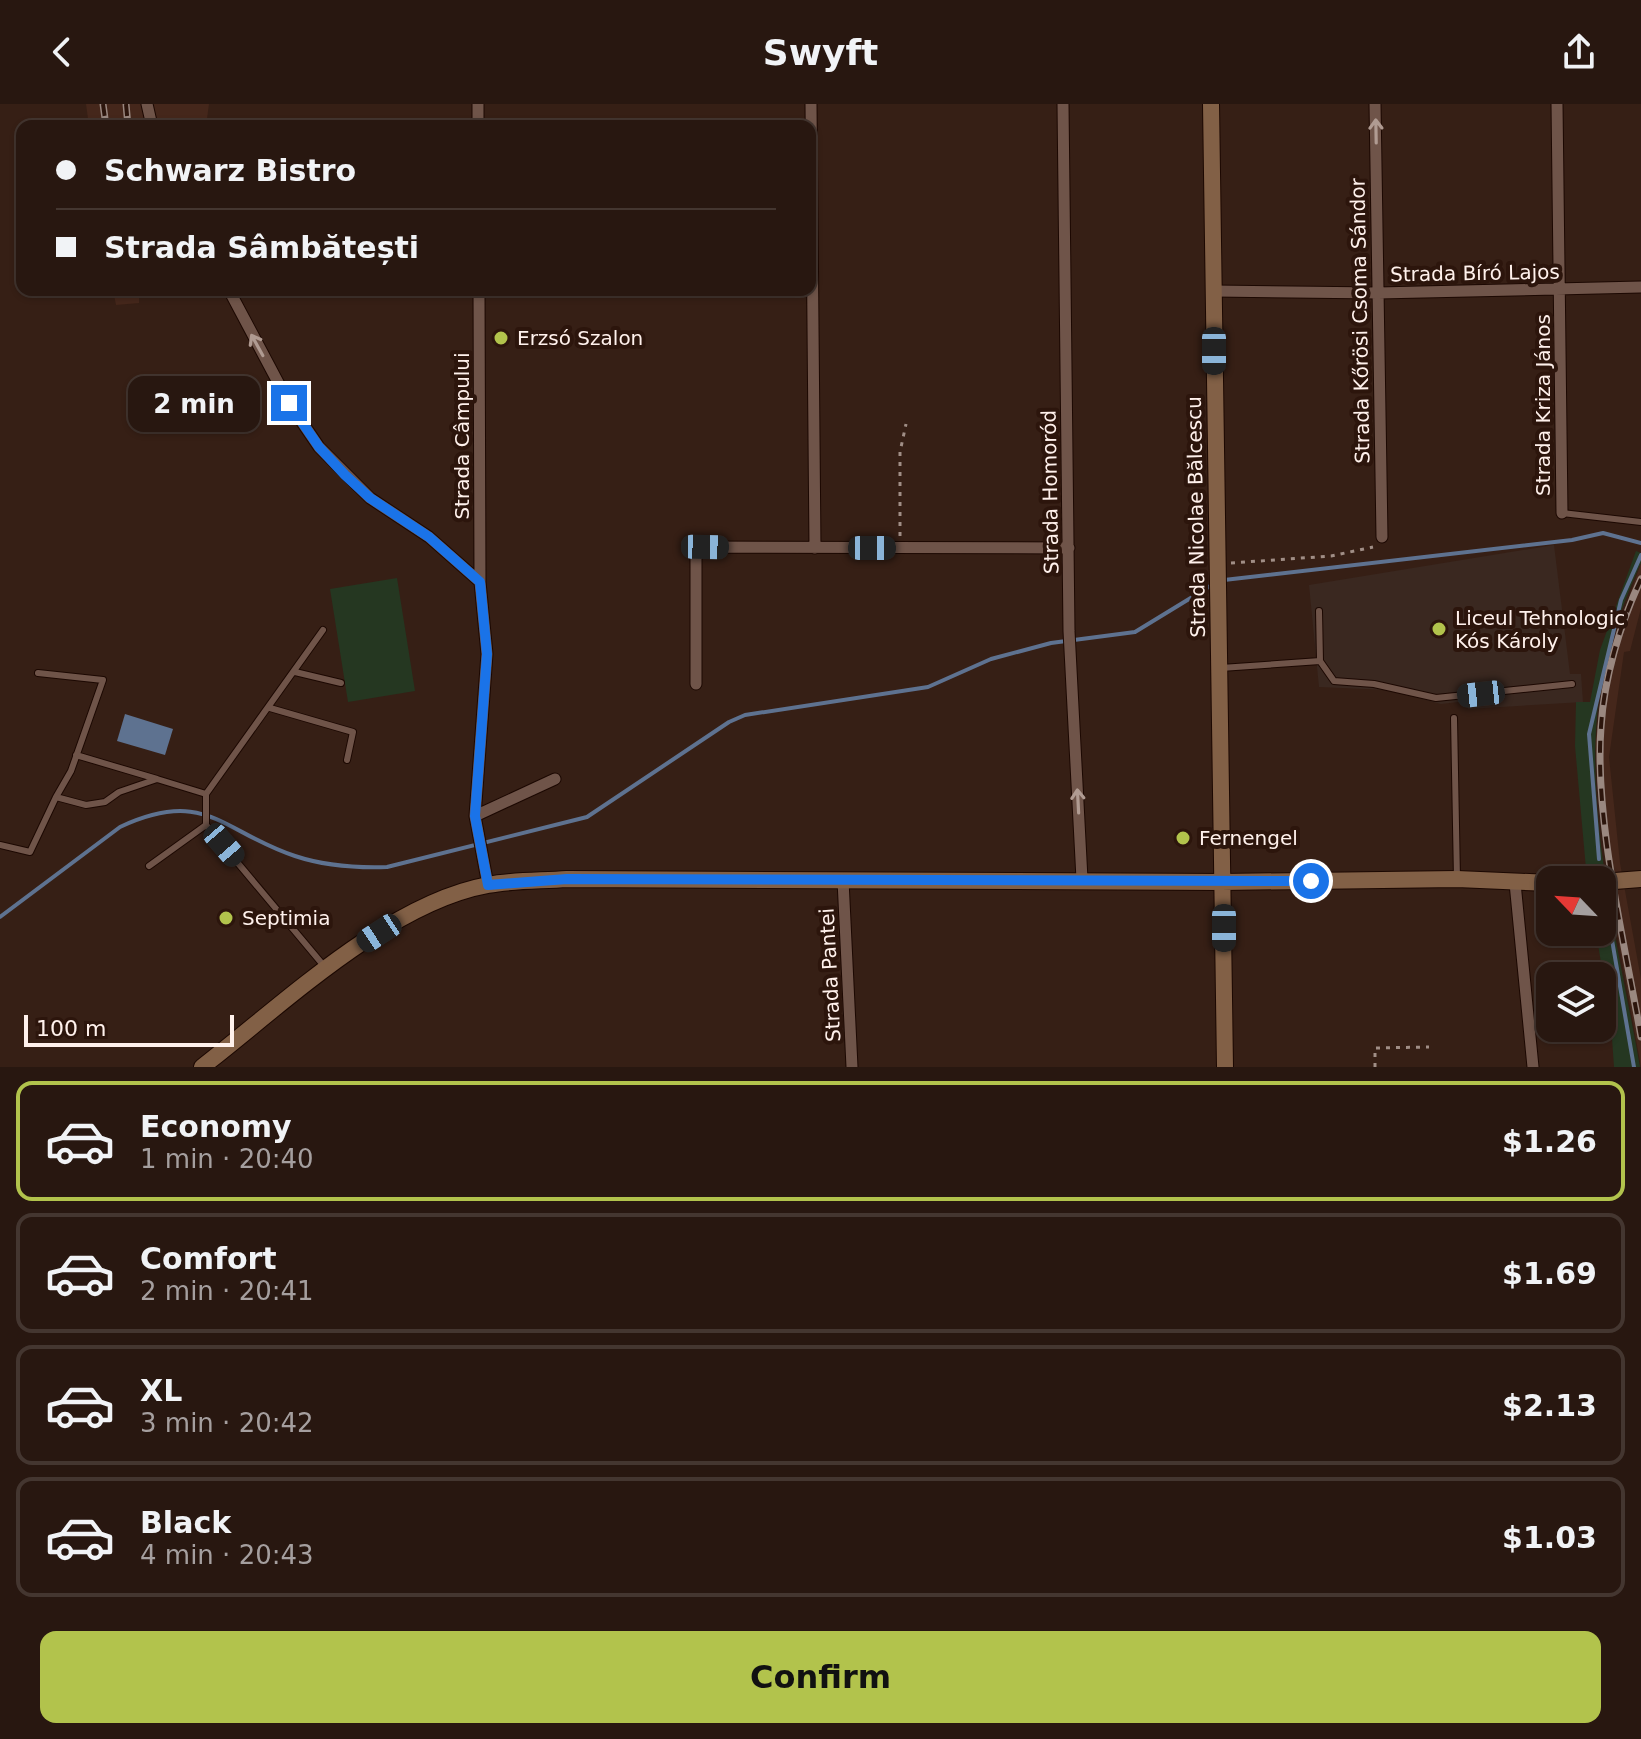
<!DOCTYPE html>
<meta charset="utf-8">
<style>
:root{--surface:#281710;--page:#302019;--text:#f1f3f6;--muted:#a59f9f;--line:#443630;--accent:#b2c34c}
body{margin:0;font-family:"DejaVu Sans",sans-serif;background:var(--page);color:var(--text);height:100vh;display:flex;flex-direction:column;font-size:30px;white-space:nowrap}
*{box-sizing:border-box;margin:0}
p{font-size:26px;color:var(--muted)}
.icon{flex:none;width:44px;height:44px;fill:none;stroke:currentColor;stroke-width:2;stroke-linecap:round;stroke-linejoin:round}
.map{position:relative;height:963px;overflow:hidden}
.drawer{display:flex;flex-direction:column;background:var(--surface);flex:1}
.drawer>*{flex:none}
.top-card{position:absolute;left:16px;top:16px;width:800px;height:176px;border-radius:16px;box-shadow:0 2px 6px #0004,0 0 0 2px var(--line);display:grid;align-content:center;height:176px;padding:0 40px;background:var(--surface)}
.needle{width:52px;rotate:295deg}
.controls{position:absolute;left:1536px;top:762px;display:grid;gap:16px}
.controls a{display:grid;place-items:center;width:80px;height:80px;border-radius:16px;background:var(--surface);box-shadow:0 2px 6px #0004,0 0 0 2px var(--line);font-size:40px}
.scale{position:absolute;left:24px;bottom:20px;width:210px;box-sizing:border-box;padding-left:8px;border:4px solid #fff1ec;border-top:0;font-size:22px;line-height:28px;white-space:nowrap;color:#fff1ec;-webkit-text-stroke:6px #2c150c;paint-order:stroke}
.end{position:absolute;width:36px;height:36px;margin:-18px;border:10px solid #1a73e8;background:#fff;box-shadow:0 0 0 4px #fff}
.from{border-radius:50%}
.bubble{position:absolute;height:56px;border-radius:16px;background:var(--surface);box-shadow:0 2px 6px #0004,0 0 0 2px var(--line);font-size:26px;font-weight:600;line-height:56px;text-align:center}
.car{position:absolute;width:24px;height:48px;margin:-24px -12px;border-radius:10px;box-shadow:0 0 6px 2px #0007;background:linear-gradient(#222 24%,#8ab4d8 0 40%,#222 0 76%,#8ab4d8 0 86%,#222 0)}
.top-card b{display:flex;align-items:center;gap:28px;height:76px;font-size:30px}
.top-card b+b{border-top:2px solid var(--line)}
.top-card i{width:20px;height:20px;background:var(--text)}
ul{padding:14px 0 0;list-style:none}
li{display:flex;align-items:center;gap:24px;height:120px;margin:0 16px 12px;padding:0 24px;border:4px solid var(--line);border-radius:16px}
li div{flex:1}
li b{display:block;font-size:30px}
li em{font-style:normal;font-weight:600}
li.current{border-color:var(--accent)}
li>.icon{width:72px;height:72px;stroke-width:1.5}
.button{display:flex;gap:16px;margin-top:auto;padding:16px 40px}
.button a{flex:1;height:92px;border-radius:16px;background:var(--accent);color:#111;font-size:32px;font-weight:600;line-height:92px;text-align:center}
header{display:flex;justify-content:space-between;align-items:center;height:104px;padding:0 40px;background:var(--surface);font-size:36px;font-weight:600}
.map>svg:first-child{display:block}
.built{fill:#45271b}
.education{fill:#3a2820}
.green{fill:#253721}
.water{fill:#5e7290}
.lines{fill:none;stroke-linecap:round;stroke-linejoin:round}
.stream{stroke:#5e7290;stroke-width:4}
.service-casing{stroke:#1c0802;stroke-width:8}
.minor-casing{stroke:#1c0802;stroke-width:13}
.secondary-casing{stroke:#1c0802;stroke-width:18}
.path{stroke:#a08e86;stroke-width:3;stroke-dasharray:4 6;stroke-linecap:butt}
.service{stroke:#6f5449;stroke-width:6}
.minor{stroke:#6f5449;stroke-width:11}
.secondary{stroke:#826046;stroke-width:16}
.rail-casing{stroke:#9a8880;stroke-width:7}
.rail{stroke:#2c150c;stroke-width:4;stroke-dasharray:12;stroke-linecap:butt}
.oneway{stroke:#b09b92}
.route{stroke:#1a73e8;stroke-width:10}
.poi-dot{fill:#b2c34c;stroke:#2c150c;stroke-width:3}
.labels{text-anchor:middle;stroke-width:8;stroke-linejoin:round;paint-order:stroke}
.street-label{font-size:20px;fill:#fff1ec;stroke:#2c150c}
.poi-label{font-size:20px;fill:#fff1ec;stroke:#2c150c;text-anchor:start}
</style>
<header><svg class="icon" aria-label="back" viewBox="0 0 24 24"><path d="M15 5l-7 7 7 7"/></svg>Swyft<svg class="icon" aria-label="share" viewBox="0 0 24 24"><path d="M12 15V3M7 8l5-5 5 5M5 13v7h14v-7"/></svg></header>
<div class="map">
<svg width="1641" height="963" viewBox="0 0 1641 963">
<rect width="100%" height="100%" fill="#361f15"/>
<path class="built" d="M86 0H209L206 22H89Z
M113 186H139V199L116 201Z
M1641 459V504L1630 547 1624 548 1609 653 1620 759 1641 875V963L1609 785 1595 639 1610 547Z"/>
<path class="education" d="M1554 441 1570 570H1581L1583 598 1468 605 1467 597 1441 600 1388 586 1319 583 1309 481Z"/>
<path class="green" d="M1636 447 1641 449V459C1619 506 1602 561 1597 612 1587 722 1621 854 1640 963H1614L1611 920 1596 828H1602V776H1587L1575 642 1576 598H1590L1600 546Z
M397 474 415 587 348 598 330 485Z"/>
<path class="water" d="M125 610 173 625 165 651 117 637Z"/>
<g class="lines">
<path class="stream" d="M1224 476 1572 436 1603 429 1641 439
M1599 755 1589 630 1621 496 1641 451
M1603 784 1634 963
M0 813 120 723C206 683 222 728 295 752 325 762 356 764 387 763L587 713 729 618 745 611 928 583 991 555 1051 539 1135 528 1212 481"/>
<g class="service-casing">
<path id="service" d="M1562 409 1641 418
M1319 507 1320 557 1334 577 1374 580 1436 594 1572 580
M323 526 206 690V721L324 862
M1221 564 1320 557
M295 568 341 579
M38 569 103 576 71 667 56 693
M270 604 353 628 347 656
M1454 614 1457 775
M76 651 157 675
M0 741 30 748 56 693 86 701 105 698 119 688 157 675 206 690
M149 762 206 721"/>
</g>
<g class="minor-casing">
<path id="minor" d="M147 0 152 22
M478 0V22
M811 0 815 444
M1063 0 1069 527 1082 775
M1375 0 1382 433
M1557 0 1562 409
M229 186 289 299 319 343 370 394 429 433 480 478
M479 186 480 478 487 550 475 712 488 781
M1214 187 1378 189 1641 183
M696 580V453L705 443 1069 444
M475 712 555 675
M843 776 852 963
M1515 779 1533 963"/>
</g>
<g class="secondary-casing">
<path id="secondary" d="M1211 0 1225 963
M1602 778 1641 775
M202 963C281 902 388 799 488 781 514 776 541 777 567 775L1222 778 1457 775 1550 779"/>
</g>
<path class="path" d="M900 432V348L906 320
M1231 459 1331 452 1373 443
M1375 963V944L1429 943"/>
<use href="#service" class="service"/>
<use href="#minor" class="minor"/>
<use href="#secondary" class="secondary"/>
<g class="rail-casing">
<path id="rail" d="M103 0 106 22
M126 0 128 22
M1641 475C1620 520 1604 574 1601 623 1594 715 1625 840 1641 933"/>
</g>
<use href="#rail" class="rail"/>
</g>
<defs><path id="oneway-shaft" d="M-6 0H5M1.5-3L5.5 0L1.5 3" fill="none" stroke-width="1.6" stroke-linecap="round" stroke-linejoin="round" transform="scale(2)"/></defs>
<g class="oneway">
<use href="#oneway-shaft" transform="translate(1376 27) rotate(-91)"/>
<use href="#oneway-shaft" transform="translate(257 241) rotate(-119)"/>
<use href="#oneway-shaft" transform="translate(1078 697) rotate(-93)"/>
</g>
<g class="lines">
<path class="route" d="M289 299 319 343 345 371 370 394 429 433 480 478 487 550 475 712 488 781 567 775 1311 777"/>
</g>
<g class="poi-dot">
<circle cx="501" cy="234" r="8"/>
<circle cx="1439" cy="525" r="8"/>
<circle cx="1183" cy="734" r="8"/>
<circle cx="226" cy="814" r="8"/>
</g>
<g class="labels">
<g class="street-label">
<text transform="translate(1475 169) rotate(-1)" y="7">Strada Bíró Lajos</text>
<text transform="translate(1360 217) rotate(-91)" y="7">Strada Kőrösi Csoma Sándor</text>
<text transform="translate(1543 301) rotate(-90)" y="7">Strada Kriza János</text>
<text transform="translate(462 332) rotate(-90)" y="7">Strada Câmpului</text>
<text transform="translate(1050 388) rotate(-91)" y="7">Strada Homoród</text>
<text transform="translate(1196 413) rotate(-91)" y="7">Strada Nicolae Bălcescu</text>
<text transform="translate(830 871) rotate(-93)" y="7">Strada Pantei</text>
</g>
<g class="poi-label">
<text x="517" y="241">Erzsó Szalon</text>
<text x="1455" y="521">Liceul Tehnologic<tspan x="1455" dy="23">Kós Károly</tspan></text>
<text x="1199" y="741">Fernengel</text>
<text x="242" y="821">Septimia</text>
</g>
</g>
</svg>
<div class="controls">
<a><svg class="needle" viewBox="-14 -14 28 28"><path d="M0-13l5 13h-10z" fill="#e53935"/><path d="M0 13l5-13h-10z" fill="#a59f9f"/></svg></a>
<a><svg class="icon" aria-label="layers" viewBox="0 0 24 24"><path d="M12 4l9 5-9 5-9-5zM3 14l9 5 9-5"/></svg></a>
</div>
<div class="scale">100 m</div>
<i class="end from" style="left:1311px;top:777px"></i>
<i class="end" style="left:289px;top:299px"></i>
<div class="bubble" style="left:128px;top:272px;width:132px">2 min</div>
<i class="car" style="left:1214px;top:247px;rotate:180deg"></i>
<i class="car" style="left:705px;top:443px;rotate:91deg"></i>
<i class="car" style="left:872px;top:444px;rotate:90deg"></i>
<i class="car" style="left:1481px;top:590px;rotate:264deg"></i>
<i class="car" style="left:224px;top:741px;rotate:139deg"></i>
<i class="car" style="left:1224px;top:824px;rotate:180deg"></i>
<i class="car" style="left:379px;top:829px;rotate:237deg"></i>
<div class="top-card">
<b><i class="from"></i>Schwarz Bistro</b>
<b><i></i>Strada Sâmbătești</b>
</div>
</div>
<section class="drawer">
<ul>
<li class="current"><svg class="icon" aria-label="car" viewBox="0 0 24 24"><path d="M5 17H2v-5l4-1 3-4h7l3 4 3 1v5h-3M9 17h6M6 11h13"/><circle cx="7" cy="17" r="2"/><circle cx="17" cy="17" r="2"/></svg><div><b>Economy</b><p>1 min · 20:40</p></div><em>$1.26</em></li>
<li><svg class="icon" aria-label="car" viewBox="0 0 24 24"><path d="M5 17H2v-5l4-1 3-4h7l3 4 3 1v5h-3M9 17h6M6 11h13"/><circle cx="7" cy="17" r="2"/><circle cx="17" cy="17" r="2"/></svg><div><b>Comfort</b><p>2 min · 20:41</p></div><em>$1.69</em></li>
<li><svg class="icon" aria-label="car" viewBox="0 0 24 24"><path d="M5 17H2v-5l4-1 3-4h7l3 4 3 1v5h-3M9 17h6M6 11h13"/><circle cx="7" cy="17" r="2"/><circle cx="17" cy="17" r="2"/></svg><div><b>XL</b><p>3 min · 20:42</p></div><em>$2.13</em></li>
<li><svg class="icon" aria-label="car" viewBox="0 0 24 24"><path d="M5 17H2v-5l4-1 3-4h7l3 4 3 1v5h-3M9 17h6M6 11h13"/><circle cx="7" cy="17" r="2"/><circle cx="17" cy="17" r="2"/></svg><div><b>Black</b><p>4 min · 20:43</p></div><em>$1.03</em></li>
</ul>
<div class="button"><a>Confirm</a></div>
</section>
